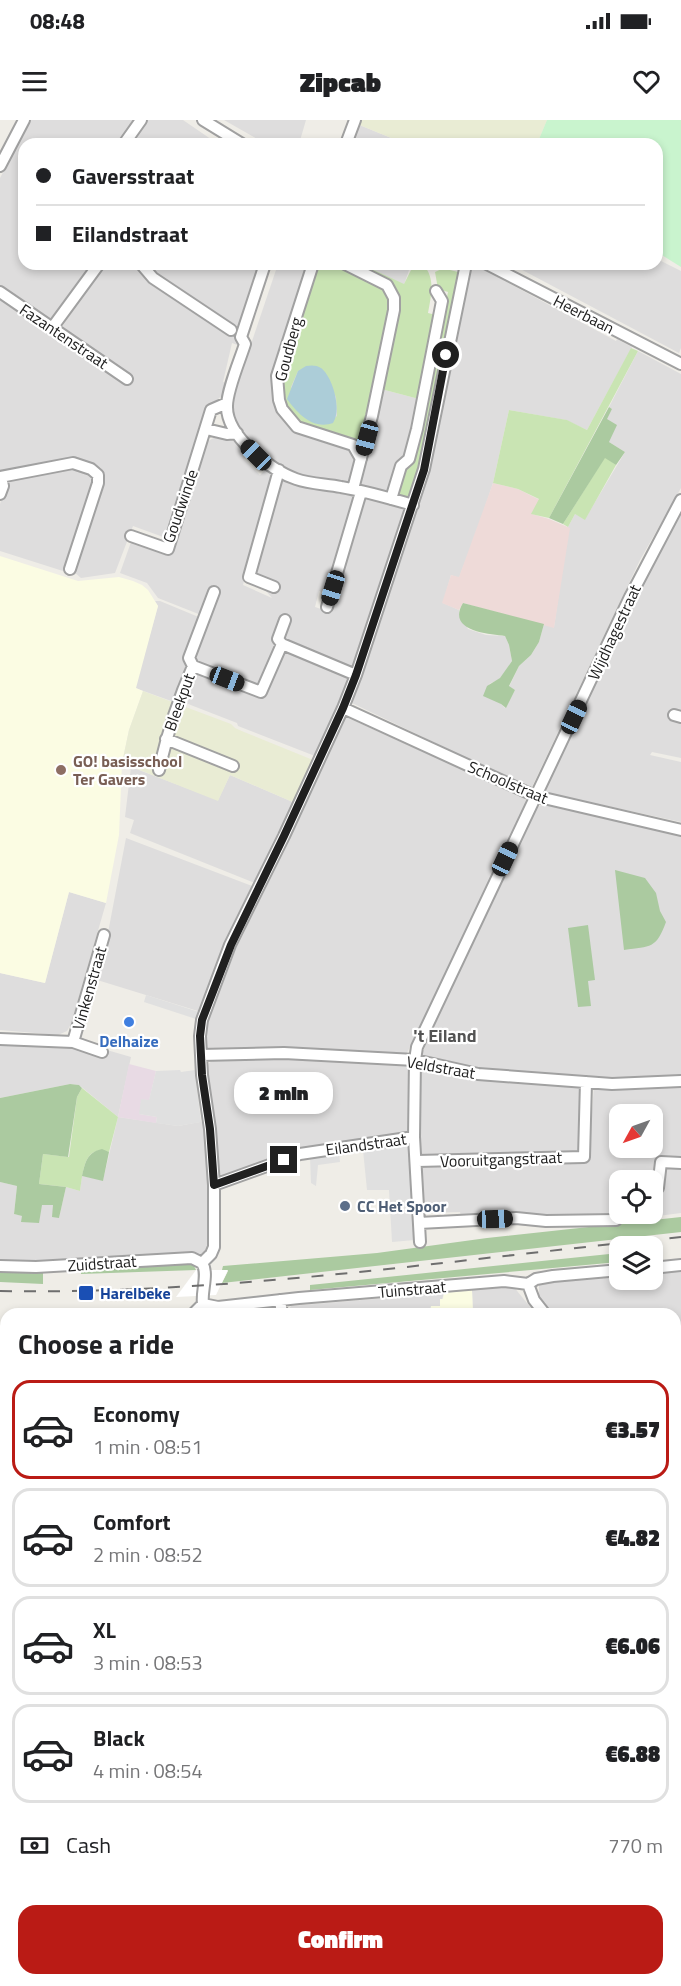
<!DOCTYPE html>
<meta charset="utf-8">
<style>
:root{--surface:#fff;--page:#f2f2f2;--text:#202124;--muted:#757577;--line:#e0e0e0;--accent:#ba1b15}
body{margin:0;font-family:"Titillium Web",sans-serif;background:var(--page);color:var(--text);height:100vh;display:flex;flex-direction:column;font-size:22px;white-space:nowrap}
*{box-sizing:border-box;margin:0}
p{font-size:20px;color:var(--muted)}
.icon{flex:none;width:33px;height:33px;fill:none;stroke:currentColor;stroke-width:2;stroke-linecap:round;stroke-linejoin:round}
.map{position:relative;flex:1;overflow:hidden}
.sheet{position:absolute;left:0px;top:1188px;width:681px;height:678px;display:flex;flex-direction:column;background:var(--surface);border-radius:18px 18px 0 0;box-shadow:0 3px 9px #0003}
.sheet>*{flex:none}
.guide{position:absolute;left:18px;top:18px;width:645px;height:132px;border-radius:18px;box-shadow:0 3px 9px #0003;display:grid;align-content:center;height:132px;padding:0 18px;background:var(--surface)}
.needle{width:39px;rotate:230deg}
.buttons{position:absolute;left:609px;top:984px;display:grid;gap:12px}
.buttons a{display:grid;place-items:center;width:54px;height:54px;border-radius:12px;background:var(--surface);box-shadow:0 3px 9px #0003;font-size:30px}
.end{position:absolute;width:27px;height:27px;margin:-14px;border:8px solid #202020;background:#fff;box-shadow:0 0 0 3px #fff}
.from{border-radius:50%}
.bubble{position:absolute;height:42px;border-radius:18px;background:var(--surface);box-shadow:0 3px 9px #0003;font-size:20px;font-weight:800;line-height:42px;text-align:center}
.car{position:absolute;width:18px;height:36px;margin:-18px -9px;border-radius:8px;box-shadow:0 0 4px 2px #0007;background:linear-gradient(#222 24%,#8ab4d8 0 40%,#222 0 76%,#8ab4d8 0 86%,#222 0)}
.guide b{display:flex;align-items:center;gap:21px;height:57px;font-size:22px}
.guide b+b{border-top:2px solid var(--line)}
.guide i{width:15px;height:15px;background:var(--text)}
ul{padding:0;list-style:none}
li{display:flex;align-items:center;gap:18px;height:99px;margin:0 12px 9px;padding:0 6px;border:3px solid var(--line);border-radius:18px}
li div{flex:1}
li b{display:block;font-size:22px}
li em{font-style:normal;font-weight:800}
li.selected{border-color:var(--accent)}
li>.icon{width:54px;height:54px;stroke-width:1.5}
h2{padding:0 18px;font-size:27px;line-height:72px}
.pay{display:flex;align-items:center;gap:15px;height:66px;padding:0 18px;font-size:22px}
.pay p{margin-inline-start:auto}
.button{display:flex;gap:12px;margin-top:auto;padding:12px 18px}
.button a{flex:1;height:69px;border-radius:18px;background:var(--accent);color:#fff;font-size:24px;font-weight:800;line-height:69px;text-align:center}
.status{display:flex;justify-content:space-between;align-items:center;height:42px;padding:0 30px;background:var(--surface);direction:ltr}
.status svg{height:16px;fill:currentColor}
header{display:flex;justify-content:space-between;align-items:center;height:78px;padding:0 18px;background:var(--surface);font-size:27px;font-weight:800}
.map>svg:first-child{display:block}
.residential{fill:#dedddd;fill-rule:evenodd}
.commercial{fill:#eedad8}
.industrial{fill:#e8dae4}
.education{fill:#fbfce3}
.farmland{fill:#e9ecd4}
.grass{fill:#c9e4b3;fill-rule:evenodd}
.forest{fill:#abcaa0}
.park{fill:#c9f4ce}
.parking{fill:#e0e0e0}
.water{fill:#accdd8}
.pier{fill:#fff}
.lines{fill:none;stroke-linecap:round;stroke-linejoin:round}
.minor-casing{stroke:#a1a1a1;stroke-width:14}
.major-casing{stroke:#8b6710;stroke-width:16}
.minor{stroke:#fff;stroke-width:10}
.major{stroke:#f2d5a9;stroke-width:14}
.rail{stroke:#6e6e6e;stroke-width:2;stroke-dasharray:12 12;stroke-linecap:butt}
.route{stroke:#202020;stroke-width:8}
.education-dot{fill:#8d6e63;stroke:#fff;stroke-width:2}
.shop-dot{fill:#3f7fe0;stroke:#fff;stroke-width:2}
.service-dot{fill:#5c6f8a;stroke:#fff;stroke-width:2}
.transit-dot{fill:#1a4fb4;stroke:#fff;stroke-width:2}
.labels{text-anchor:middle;stroke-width:4.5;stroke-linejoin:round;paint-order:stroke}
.street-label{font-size:16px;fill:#202020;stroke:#fff}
.education-label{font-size:16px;font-weight:bold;fill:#785e54;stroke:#fff;text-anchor:start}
.shop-label{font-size:16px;font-weight:bold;fill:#366cbe;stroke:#fff}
.service-label{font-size:16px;font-weight:bold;fill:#4e5e75;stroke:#fff;text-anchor:start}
.transit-label{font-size:16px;font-weight:bold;fill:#164399;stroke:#fff;text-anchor:start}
.neighbourhood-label{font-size:18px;font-weight:bold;fill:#535353;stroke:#fff}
</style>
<div class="status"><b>08:48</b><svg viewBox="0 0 49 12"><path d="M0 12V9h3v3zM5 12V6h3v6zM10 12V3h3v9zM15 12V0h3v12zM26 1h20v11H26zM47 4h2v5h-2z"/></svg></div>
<header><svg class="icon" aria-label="menu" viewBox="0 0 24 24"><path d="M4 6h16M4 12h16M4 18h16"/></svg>Zipcab<svg class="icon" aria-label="heart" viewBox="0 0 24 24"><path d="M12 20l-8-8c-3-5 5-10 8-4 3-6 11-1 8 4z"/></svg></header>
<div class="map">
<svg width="681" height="1866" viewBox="0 0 681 1866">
<rect width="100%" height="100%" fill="#efede7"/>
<path class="residential" d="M31 0H135L119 24H24V144H92L55 196 51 199 47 198 0 166V58Z
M145 0H183L218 24H128Z
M224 0H306L299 24H266Z
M357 4 406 24H349Z
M657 139 681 151V228L679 233 511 144H657Z
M104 144H128L230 212 237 218 240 226 232 223 223 262 229 264 226 272 210 286 166 418 133 406 115 453 81 458 74 452 102 357 101 348 72 339 0 352V177L127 265 132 258 63 211 62 207Z
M149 144H260L243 198 238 209 235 210 152 154Z
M278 144H310L346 326 358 338 351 362 308 358 288 352 275 344 250 323 231 293 232 282 243 248Z
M361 144H411L404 165Z
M477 146 616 221 617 219 632 227 587 310 566 300 509 290 493 363 479 405 459 458 451 455 443 483 459 490V495L468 509 486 515 505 516 509 525 512 541 500 559 489 564 501 584 505 588 515 570 509 567 519 546 531 535 539 522 544 504 554 507 568 407 575 394 585 399 625 332 609 322 606 299 612 289 609 287 638 231 681 254V368L640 440 531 669 352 583 423 372 466 159 472 149Z
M381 269 419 279 406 337 392 366 384 373 357 365Z
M215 317 238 322 248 334 244 339 260 355 267 348 272 354 243 465 272 478 253 456 281 360 285 359 353 375 354 381 328 474 319 471 315 487 330 492 363 380 366 378 401 387 404 390 405 394 354 546 351 547 275 523 276 528 261 563 258 565H254L198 543 194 537 219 470 210 467 206 476 208 481 201 495 158 478 147 463 120 453 131 422 168 436 205 323Z
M73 346 91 353 95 360 63 451 0 431V384L6 364 9 360Z
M681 392V638L652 632 650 635 681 642V702L547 673 544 670 545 665 659 426Z
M155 481H160L201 498 187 547 174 582 135 568 158 486Z
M286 533 346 554 349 559 344 575 315 636 238 606 237 603 183 582 192 556 199 552 263 577 279 541 283 535Z
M346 597 517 674 526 680 525 686 407 933 402 936 205 931 207 902 217 868 235 827Z
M131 647 218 680 230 655 295 683 257 764 130 713 134 700 125 697Z
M542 684 681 715V957L629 961 481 950 426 938 422 934 439 892 516 729 536 689Z
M126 718 257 768 201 892 94 859 107 818Z
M69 772 106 783 71 904 67 911 58 915 0 910V853L45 863Z
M78 914 93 926 131 937 118 997 178 1006 205 1001 211 1051 209 1128 202 1134 37 1143 0 1141V1062L17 1066 14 1094 23 1096 42 1085H54L59 1098 66 1067 80 1071 82 1056 103 1060 118 997 79 965 70 964 0 978V924L74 928Z
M278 937 409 944 410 1013 358 1021 222 1058 220 1054 207 948 209 943 214 940Z
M425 947 582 966V1034L422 1037 420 1034 419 957Z
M594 966 634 970 681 967V1039L657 1037 653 1096 617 1100 461 1097 460 1092 421 1093 420 1049 423 1045 588 1041ZM620 994H652V1028H620ZM620 1060H652V1094H620Z
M665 1045 681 1046V1093L658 1096 662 1048Z
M681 1149V1352L675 1345V1194H548L539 1183V1163L619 1155 620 1160H652L653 1151Z
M513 1166 536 1194H473L472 1170Z
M444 1173 440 1186H431L430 1194H290L289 1189 291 1186Z
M0 1221 6 1222V1378L0 1377Z
M681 1475V1606H675V1476Z
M204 1860H299L297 1866H203Z"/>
<path class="commercial" d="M493 363 518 369 540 380 532 394 549 399 570 408 554 508 463 483 459 490 442 483 451 455 459 457Z"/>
<path class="industrial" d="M129 944 156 951 149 981 139 994 157 997 156 1003 118 997Z
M0 1718H6V1860H40L41 1866H0Z
M568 1860H656V1866H568Z"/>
<path class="education" d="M0 436 78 461 119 457 133 461 142 465 148 470 158 486 136 568 143 571 129 610 122 643 119 715 106 783 69 772 45 863 0 853Z
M472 1170 473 1194H430L431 1186H440V1179H443L444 1173Z"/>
<path class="farmland" d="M359 0H547L537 24H406L357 4Z
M143 571 231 604 235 608 244 612 313 640 295 683 230 655 218 681 122 643 129 610Z"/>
<path class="grass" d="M317 144H339L382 165 392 177 360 330 295 302 282 284 280 263ZM322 249 336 277 337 296C312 320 302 286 291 267L298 251Z
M352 144H361L404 164 414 144H423C436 159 431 175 428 193L436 195 419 279 381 269 397 177Z
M448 146 450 150 458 152 418 355 411 375 406 378 400 377 398 370 423 297 448 172 438 169 435 152Z
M631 228 638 231 549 398 531 394 539 379 518 369 493 363 509 290 567 300 587 310Z
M605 337 616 345 585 400 575 394 568 407 563 404Z
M82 968 118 997 109 1032C83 1023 83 1054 80 1071L66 1067 39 1064 43 1034 69 1037 77 977Z
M314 1860H529L528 1866H312Z"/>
<path class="forest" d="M609 287 612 289 607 299 617 305 609 322 625 332 616 345 605 338 563 404 549 398Z
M463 483 544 504 539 522 531 535 519 546 509 566 515 570 506 588 501 584 483 576 487 566 500 558 512 541 509 525 505 516C488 514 446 511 463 483Z
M615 750 645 758 656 773 660 791 666 802C656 829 651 826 624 830Z
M588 805 595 860 588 861 591 886 578 887 568 808Z
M70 964 79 965 82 968 77 977 68 1037 43 1034 39 1064 66 1067 59 1098 52 1097 53 1085H42L39 1103 21 1102 22 1096 14 1094 17 1066 0 1062V978Z
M102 1029 109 1032 103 1061 82 1056C85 1043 87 1032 102 1029Z
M681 1097V1112L222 1163 228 1151 222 1150 223 1146 377 1133 487 1118Z
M619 1133V1142L310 1170V1165Z
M184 1144H193L196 1150 81 1154V1151H77V1149Z
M0 1151 43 1152V1164L0 1162Z"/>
<path class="park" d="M547 0H681V147L657 132V24H537Z"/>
<path class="parking" d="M146 875 199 892 196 899 144 882Z
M180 950 181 952 195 950 201 1002 178 1006 156 1003 157 997 139 994 141 979 149 980 156 951Z
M404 1024 410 1026 415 1120 392 1122 389 1070H367L363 1030Z
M339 1032 340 1042 318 1045 316 1066 311 1063 310 1036Z"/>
<path class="water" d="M306 246C311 245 317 245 321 248 333 257 342 290 333 303 313 310 298 294 287 279L298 251Z
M0 1618 6 1619V1681H0Z"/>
<path class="pier" d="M196 1150H228L216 1175 176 1177Z"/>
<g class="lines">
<g class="minor-casing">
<path id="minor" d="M203 0 242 24
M124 24 141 0
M346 24 355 0
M0 46 24 0
M141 144 153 158 231 210
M265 144 241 217 245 224C240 240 227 270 227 286 226 316 270 350 296 359 310 364 326 364 341 367 365 371 389 378 413 385
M313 144 277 256 279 280 282 289 297 307 353 325 361 339
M345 144 387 165 394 178V190L372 296 353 369
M487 144 681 244
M0 172 127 259
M52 208 99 144
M206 309 227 314 237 313
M0 357 73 343 91 349 98 355V363L70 449
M0 374 3 366 1 357
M391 379 401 346 409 339 417 309 442 181 436 171
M131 416 168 429 211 290 227 283
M274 467 249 457 279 350
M214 472 189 538 193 546 261 572 282 524 356 555
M327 487 361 372
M282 524 278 519 285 500
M343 588 535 676 681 710
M674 595 681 597
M166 619 233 646
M159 650C167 614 178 580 193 546
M0 919 73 922 104 815
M73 922 102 932
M201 935 284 933 415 940 478 954 612 964 681 961
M417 1041 584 1037 586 962
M214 1065 300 1034 414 1017
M658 1068 661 1042 681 1043
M419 1103 516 1098 546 1101 616 1100
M420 1122 414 1017 415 940 417 927 630 477 681 380
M202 1143 211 1134 214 1127V1065L210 1009 202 955 200 916 202 900 230 825 284 716 343 588 356 555 424 349 466 144
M202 1143C209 1154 201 1171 203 1184
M0 1146 36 1147 192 1138 202 1143
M652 1148 681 1145
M528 1164 534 1180 545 1194
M280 1180 282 1194
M203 1184 218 1187 299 1178 504 1161 528 1164 536 1159 553 1156 620 1150
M193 1194 203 1184
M0 1214H6
M675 1215 681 1216
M675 1352 681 1359
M675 1384H681
M0 1500 6 1502
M0 1607H6
M675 1617H681
M133 1860V1866"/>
</g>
<g class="major-casing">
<path id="major" d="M0 1390 6 1391
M675 1463 681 1462
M199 1866 200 1860"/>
</g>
<use href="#minor" class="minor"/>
<use href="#major" class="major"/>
<path class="rail" d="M0 1171C229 1175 454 1139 681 1117"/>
</g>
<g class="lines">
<path class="route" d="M284 1040 214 1065 210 1009 202 955 200 916 202 900 231 825 284 716 343 588 356 555 424 350 446 235"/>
</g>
<circle class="education-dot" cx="61" cy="650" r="6"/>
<circle class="shop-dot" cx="129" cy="902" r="6"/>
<circle class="service-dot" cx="345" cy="1086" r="6"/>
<rect class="transit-dot" x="78" y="1165" width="16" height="16" rx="3"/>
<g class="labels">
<g class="street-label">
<text transform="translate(584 194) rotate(27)" y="6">Heerbaan</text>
<text transform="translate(64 216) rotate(34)" y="6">Fazantenstraat</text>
<text transform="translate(288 229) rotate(-75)" y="6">Goudberg</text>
<text transform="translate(180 386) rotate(-71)" y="6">Goudwinde</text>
<text transform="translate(614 512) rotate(-65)" y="6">Wijdhagestraat</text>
<text transform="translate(179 582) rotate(-70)" y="6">Bleekput</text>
<text transform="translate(508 662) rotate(23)" y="6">Schoolstraat</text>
<text transform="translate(89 868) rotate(-74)" y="6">Vinkenstraat</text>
<text transform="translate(441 947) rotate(10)" y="6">Veldstraat</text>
<text transform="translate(366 1024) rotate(-8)" y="6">Eilandstraat</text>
<text transform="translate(501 1039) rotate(-2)" y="6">Vooruitgangstraat</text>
<text transform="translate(102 1143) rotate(-4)" y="6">Zuidstraat</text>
<text transform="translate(412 1169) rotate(-5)" y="6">Tuinstraat</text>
</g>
<g class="education-label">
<text x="73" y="647">GO! basisschool<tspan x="73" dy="18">Ter Gavers</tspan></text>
</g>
<g class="shop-label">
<text x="129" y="927">Delhaize</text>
</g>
<g class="service-label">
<text x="357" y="1092">CC Het Spoor</text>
</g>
<g class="transit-label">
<text x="100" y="1179">Harelbeke</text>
</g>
<g class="neighbourhood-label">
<text x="445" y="922">'t Eiland</text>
</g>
</g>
</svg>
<div class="buttons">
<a><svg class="needle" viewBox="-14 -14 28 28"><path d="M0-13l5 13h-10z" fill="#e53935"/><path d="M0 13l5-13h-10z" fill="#757577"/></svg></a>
<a><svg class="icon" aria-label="locate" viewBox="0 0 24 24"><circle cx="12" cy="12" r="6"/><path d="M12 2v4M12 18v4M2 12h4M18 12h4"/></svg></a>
<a><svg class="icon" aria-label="layers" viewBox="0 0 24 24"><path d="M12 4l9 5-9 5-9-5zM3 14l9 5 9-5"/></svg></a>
</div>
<i class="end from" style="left:446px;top:235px"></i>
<i class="end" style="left:284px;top:1040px"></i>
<div class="bubble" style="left:234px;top:952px;width:99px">2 min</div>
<i class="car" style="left:367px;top:318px;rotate:195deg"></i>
<i class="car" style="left:256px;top:335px;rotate:315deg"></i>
<i class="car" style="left:333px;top:468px;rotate:197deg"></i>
<i class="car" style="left:227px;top:559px;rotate:111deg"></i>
<i class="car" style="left:574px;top:597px;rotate:25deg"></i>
<i class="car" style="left:505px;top:739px;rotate:25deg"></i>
<i class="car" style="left:495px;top:1099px;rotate:88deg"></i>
<div class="guide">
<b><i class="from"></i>Gaversstraat</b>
<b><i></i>Eilandstraat</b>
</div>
<section class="sheet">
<h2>Choose a ride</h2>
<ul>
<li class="selected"><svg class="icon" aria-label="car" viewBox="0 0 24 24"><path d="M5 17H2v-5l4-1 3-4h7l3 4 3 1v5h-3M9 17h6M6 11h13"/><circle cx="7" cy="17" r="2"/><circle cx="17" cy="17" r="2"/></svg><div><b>Economy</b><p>1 min · 08:51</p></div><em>€3.57</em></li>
<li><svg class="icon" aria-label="car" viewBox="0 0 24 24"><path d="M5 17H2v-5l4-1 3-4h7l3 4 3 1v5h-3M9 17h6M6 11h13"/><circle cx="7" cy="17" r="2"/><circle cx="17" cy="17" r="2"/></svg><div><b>Comfort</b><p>2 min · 08:52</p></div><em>€4.82</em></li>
<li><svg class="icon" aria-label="car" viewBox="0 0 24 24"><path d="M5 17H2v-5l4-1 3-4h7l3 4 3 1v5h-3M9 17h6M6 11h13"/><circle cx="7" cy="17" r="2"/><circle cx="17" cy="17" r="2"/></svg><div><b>XL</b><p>3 min · 08:53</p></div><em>€6.06</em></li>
<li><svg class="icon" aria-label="car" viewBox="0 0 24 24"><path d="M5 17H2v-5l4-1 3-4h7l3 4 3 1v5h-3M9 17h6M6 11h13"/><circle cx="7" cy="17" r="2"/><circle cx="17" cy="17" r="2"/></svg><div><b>Black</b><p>4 min · 08:54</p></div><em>€6.88</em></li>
</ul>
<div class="pay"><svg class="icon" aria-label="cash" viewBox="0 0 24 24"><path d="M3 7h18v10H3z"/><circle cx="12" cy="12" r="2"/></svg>Cash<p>770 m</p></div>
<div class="button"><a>Confirm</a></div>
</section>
</div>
